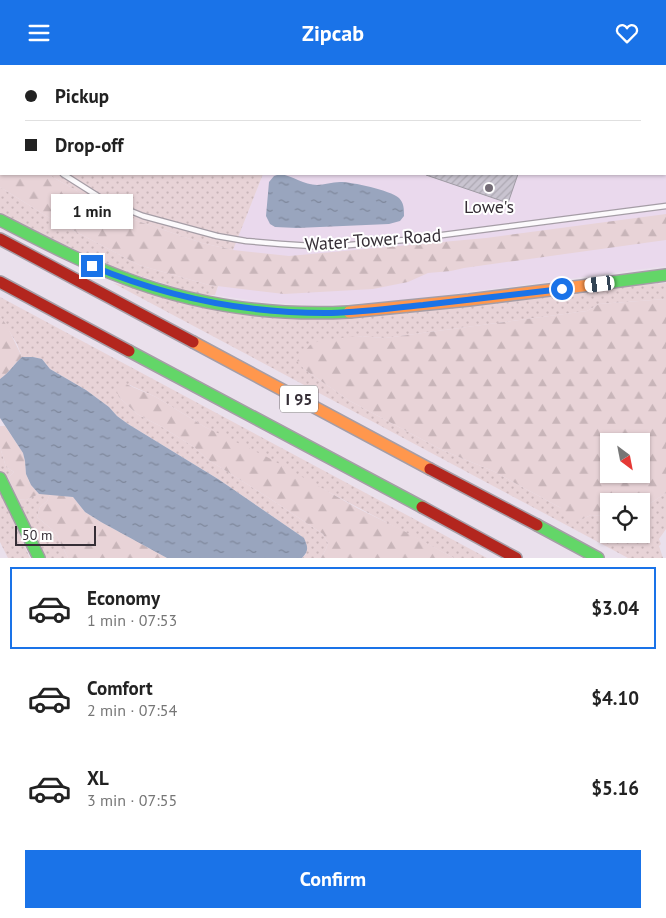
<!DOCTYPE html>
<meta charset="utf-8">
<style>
:root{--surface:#fff;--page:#f2f2f2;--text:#222;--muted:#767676;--line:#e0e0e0;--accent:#1a73e8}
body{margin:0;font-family:"PT Sans",sans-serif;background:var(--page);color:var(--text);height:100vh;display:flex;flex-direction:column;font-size:19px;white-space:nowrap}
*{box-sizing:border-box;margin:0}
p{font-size:16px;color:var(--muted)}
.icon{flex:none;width:28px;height:28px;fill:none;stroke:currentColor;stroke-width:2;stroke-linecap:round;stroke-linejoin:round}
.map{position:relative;height:493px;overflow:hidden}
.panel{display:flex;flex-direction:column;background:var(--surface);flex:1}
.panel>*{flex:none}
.guide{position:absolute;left:0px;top:0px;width:666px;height:110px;box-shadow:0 1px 4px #0004;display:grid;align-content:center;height:110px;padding:0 25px;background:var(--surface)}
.needle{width:32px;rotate:148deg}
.buttons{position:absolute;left:600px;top:368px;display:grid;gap:10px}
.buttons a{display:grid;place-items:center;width:50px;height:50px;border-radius:0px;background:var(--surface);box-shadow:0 1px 4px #0004;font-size:25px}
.scale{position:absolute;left:15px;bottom:12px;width:81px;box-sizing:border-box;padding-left:5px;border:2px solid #352e36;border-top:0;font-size:14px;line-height:18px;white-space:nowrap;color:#352e36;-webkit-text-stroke:4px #fff;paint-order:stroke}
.end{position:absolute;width:22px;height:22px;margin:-11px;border:6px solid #1a73e8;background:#fff;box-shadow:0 0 0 2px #fff}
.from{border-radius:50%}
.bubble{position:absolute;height:35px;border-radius:0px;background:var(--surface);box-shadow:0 1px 4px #0004;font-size:16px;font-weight:700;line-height:35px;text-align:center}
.car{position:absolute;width:15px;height:30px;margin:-15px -8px;border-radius:6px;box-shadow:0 0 4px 1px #0007;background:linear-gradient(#fff 24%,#345 0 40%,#fff 0 76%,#345 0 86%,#fff 0)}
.guide b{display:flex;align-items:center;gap:18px;height:48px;font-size:19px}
.guide b+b{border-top:1px solid var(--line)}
.guide i{width:12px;height:12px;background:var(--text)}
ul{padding:9px 0 0;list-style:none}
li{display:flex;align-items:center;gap:15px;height:82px;margin:0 10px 8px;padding:0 15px;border:2px solid transparent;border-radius:0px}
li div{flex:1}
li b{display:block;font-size:19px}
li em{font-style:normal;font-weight:700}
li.on{border-color:var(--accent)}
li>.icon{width:45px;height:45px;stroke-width:1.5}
.button{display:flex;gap:10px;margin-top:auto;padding:10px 25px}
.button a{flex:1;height:58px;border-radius:0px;background:var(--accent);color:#fff;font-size:20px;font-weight:700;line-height:58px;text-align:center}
header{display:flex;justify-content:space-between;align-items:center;height:65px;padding:0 25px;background:var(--accent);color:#fff;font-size:22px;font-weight:700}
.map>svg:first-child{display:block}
.built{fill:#ead9ed}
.grass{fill:url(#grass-dots)}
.forest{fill:url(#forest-firs);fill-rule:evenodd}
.water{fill:url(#water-ripples)}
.building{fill:url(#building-hatch);stroke:#9f9ba4}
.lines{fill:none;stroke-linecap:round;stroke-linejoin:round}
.lane-casing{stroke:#a59da6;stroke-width:7}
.fast-casing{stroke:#a59da6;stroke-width:14}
.slow-casing{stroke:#a59da6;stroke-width:14}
.jam-casing{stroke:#a59da6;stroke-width:14}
.lane{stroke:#fcfafc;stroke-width:4.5}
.fast{stroke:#63d668;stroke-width:11}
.slow{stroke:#ff974d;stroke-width:11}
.jam{stroke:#b3261e;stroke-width:11}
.route{stroke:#1a73e8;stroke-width:6}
.poi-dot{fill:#746c76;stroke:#fff;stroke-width:2}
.labels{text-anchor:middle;stroke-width:4;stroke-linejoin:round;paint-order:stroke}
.shield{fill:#fff;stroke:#726d72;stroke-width:1}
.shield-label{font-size:16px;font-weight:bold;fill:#352e36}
.poi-label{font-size:18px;fill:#352e36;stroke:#fff}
.street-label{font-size:18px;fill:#352e36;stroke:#fff}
</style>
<header><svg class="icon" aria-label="menu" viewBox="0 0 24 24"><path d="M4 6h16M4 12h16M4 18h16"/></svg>Zipcab<svg class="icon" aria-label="heart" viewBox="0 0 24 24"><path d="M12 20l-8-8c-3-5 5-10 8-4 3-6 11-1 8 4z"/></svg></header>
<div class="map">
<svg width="666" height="493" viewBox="0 0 666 493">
<defs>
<pattern id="grass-dots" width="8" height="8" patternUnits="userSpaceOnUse" patternTransform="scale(1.25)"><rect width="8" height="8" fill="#e8d3d7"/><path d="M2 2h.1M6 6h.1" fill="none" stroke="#c8b5b9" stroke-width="1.8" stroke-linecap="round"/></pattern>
<pattern id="forest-firs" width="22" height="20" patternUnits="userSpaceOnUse" patternTransform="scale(1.25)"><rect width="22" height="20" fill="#e8d3d7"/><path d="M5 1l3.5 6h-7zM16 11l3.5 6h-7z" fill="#c8b5b9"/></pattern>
<pattern id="water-ripples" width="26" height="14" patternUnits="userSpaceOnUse" patternTransform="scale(1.25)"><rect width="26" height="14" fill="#99a5be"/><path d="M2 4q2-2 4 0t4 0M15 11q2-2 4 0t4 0" fill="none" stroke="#7e879b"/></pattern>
<pattern id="building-hatch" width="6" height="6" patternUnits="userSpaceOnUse" patternTransform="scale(1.25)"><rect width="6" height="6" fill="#c9c4d0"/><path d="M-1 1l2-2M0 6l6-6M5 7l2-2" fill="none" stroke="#ada9b3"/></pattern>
</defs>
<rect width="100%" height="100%" fill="#eae0ec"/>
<path class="built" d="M307 0H666V201L439 231 370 238 309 240 263 237 215 230 263 109H665V1H306Z"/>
<path class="grass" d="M47 109H263L233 185 202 178 120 150Z
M0 122 48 152 139 200 209 220 218 221 215 230H200L108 201 0 148Z
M113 218 245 247 666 218V234L599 239 587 246 385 273 356 271 298 296 305 305 350 336 442 385 493 406 561 443V448L580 455 591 450 609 451V469H641V442L649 439 666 428V464L659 474 661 479 659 481 663 493H628Z
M0 232 487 493H454L205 362 156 332 130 320 119 332 137 349 162 362 194 382 207 394 269 433 323 469 328 478 326 484 321 493H302L306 489 304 473 218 414 128 359 117 351 109 342 86 325 50 304 42 294 33 292H22L17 279 0 251Z
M0 382 6 402 14 407 8 413 0 406Z
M0 428 9 446 30 493H8L0 477Z
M39 429H50L47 436 40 442 37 452 55 467 68 493H45L18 434 26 435Z"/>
<path class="forest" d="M0 103 1 104V109H47L120 150 202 178 233 185 289 191 486 173 666 149V175L464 203 451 206 428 208 408 217 373 224 284 229 209 220 139 200 48 152 0 122Z
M666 234V428L649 439 641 442V436H609V451L591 450 580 455 567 454 561 448V443L493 406 442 385 350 336 305 305 297 296 310 280 319 276 356 271 385 273 587 246 599 239ZM609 376H641V409H609Z
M0 251 7 261 22 292C14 299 9 308 0 314Z
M121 317 156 332 205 362 267 392 357 443 400 464 454 493H321L326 484 328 478 323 469 269 433 207 394 194 382 162 362 137 349 119 332 117 327Z
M0 361H5L23 388 25 396 26 409 31 420 39 429 26 435 18 434 8 413 14 407 6 402 0 382Z
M50 429 73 432 85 447 101 457 167 493H68L55 467 37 452 40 442 47 436Z"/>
<path class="water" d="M130 0H301L300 1H132Z
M280 109C293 111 304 120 317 120 324 120 332 117 340 117 352 117 390 125 399 133 404 138 404 144 404 151L400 156 389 159 297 163 275 162 270 159 266 151 269 117 274 111Z
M22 292H33L42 294 50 304 86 325 109 342 117 351 128 359 218 414 304 473C308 482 309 486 302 493H167L101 457 85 447 73 432 39 429 31 420 26 409 25 396 23 388 0 353V314C9 308 14 299 22 292Z"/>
<path class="building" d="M426 109H518L508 138 426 110Z"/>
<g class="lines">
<g class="lane-casing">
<path id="lane" d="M0 71 1 72
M63 109 104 135 143 151 217 171 246 176 281 179 328 182 404 175 666 141"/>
</g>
<g class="fast-casing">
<path id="fast" d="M0 155C41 176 81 197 124 213 195 240 273 251 349 247
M590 220 666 210
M129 286 422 442
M0 413 39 493
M537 460 598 493"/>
</g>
<g class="slow-casing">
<path id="slow" d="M349 247 469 235 590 220
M193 277 430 404"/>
</g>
<g class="jam-casing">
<path id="jam" d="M0 174 193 277
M0 217 129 286
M430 404 537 460
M422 442 516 493"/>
</g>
<use href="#lane" class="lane"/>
<use href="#fast" class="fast"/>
<use href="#slow" class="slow"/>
<use href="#jam" class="jam"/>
</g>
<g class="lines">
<path class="route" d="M92 201C166 232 244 248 325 248 357 248 390 243 423 240 469 235 516 229 562 224"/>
</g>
<circle class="poi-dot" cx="489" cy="123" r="5"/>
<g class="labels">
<rect class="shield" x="280" y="320.5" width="38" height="27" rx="4"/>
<g class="shield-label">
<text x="299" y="340">I 95</text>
</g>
<g class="poi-label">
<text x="489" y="148">Lowe's</text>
</g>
<g class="street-label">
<text transform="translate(373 175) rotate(-4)" y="6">Water Tower Road</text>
</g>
</g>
</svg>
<div class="buttons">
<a><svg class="needle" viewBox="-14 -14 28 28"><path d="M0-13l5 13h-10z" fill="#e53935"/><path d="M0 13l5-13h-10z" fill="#767676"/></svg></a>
<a><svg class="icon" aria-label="locate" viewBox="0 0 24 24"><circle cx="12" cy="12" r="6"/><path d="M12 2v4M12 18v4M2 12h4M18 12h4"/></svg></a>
</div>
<div class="scale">50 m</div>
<i class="end from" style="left:562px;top:224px"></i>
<i class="end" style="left:92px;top:201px"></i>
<div class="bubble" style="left:51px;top:129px;width:82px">1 min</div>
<i class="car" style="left:600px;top:219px;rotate:263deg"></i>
<div class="guide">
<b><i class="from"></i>Pickup</b>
<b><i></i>Drop-off</b>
</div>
</div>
<section class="panel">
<ul>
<li class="on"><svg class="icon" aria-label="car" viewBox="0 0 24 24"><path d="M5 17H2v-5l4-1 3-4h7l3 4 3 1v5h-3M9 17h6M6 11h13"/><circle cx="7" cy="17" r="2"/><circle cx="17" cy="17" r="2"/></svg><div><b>Economy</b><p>1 min · 07:53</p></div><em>$3.04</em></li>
<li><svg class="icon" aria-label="car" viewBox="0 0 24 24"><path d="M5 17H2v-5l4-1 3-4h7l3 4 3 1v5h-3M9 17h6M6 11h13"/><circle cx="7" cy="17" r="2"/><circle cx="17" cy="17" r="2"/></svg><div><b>Comfort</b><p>2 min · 07:54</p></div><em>$4.10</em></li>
<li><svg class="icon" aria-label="car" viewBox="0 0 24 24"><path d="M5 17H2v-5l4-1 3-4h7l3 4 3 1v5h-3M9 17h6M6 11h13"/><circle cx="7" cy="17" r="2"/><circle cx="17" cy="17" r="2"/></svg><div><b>XL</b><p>3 min · 07:55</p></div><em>$5.16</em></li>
</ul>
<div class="button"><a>Confirm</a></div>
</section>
